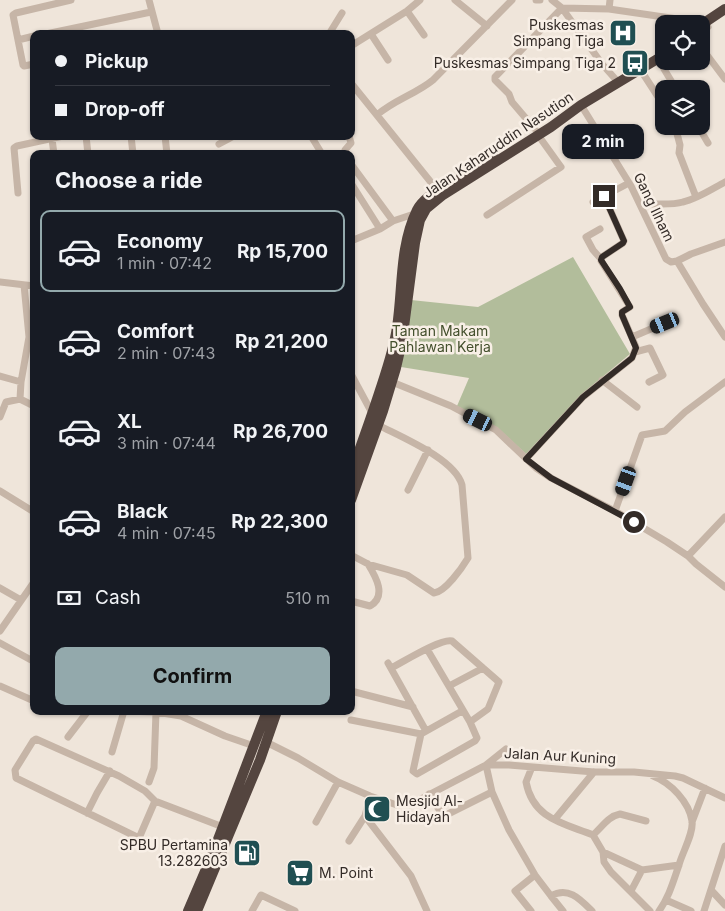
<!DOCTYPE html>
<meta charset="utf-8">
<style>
:root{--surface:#171b24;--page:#20242c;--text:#f1f3f6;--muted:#9ea1a6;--line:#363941;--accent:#93a9ac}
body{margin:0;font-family:Inter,sans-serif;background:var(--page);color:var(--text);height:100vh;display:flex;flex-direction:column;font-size:19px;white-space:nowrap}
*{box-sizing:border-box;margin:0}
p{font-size:16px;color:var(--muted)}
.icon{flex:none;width:28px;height:28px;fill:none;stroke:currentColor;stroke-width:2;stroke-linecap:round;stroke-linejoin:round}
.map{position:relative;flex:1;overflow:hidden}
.details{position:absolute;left:30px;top:150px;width:325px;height:565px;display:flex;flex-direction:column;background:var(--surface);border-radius:10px;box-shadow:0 1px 4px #0004}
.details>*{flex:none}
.banner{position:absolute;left:30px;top:30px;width:325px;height:110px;border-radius:10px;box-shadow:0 1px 4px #0004;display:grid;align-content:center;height:110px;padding:0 25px;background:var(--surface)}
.buttons{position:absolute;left:655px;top:15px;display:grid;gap:10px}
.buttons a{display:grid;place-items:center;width:55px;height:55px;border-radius:10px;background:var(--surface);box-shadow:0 1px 4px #0004;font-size:25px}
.end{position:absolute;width:22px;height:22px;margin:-11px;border:6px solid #332b27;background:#fff;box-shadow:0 0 0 2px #fff}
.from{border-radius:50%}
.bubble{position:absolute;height:35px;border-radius:10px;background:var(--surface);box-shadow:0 1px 4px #0004;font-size:16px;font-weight:700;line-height:35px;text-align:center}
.car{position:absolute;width:15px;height:30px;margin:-15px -8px;border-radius:6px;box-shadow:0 0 4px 1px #0007;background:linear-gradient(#222 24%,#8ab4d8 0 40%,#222 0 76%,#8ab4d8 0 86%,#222 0)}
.banner b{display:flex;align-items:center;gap:18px;height:48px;font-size:19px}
.banner b+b{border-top:1px solid var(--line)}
.banner i{width:12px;height:12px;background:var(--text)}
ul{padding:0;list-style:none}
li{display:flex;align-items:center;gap:15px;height:82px;margin:0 10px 8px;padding:0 15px;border:2px solid transparent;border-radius:10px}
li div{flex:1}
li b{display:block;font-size:19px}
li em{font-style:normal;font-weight:700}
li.on{border-color:var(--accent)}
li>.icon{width:45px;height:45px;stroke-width:1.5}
h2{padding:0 25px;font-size:22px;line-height:60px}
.pay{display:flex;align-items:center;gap:12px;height:55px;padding:0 25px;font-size:19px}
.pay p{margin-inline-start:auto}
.primary-button{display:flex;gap:10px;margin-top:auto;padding:10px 25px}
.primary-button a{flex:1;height:58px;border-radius:10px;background:var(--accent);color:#111;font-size:20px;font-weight:700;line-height:58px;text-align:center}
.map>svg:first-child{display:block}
.green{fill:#b2bd9b}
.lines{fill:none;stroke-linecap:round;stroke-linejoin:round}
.minor{stroke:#c6b5a7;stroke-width:7}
.highway{stroke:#54453f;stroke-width:10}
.route{stroke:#332b27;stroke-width:6}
.labels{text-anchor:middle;stroke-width:5;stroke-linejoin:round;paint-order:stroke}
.poi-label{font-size:14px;fill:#332b27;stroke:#f8efe6;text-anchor:end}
.street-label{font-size:14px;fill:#332b27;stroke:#f8efe6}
.park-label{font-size:14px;fill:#44502d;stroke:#f8efe6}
</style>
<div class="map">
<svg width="725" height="911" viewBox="0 0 725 911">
<rect width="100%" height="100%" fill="#efe5da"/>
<path class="green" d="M573 257 630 354 582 394 526 454 499 429 457 406 469 378 401 367 411 300 478 307Z"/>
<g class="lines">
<path class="minor" d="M149 0 158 34
M455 0 487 26
M536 0H540
M552 0 562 8 602 64 618 82
M609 9 610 0
M407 11 424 35
M46 34 151 12
M329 34 342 13
M371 34 388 60
M18 40 34 36
M351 46 407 11 420 0
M701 47 725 79
M658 59 676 89
M34 64 24 66 23 65 13 15 16 13 71 0
M640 69 664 106
M351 83 438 191
M581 105 631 186 666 259 671 262 677 261 691 254 725 242
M377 115C394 100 416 94 433 80L512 0
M675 126 680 145 679 153 696 197
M698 126 708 143
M535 129 512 102 509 94 495 80V77L562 8 609 9 705 23 708 27
M86 136 88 154
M131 136 133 154
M165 136 167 154
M311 136 322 154
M52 139 54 154
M219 144 234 136
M344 154 345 150 351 143 349 136
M351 164 393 221
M351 183 380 229
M18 193 14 148 17 146 63 136
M593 202 629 183
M640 204C654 203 669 206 683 202 697 199 712 189 725 182
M487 215 561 167 538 135
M600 229 586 237 593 250 601 259
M351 241 380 229 393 221 417 213
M677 261 703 304 725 337
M0 282 34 286
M632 337 665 323
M635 352 650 348 663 375 649 382
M351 374 372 413
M0 376 21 382
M602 380 637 407
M392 382 451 406 496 430 536 468 551 478 615 511 667 542 688 556 696 564 725 587
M20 399 21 382 29 337 24 285
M0 417 6 402 20 399 34 406
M526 459 583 397 632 358 636 347 622 315V312L630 307 601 261 602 257 623 243 624 241 604 196
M408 490 428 450
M0 491 34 512
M615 511 642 435 665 431 685 412 725 382
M351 555 368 564 407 575 434 593C445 592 462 568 468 558L462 485C455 459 401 437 378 425
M688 556 725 517
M0 588 21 600
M351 601 370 606C387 596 376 577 368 564
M0 631 34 582
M0 643 31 660
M388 663 426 731
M391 668C403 662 441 638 452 641L499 682 488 709 470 722
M0 686 34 701
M449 686 483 668
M351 691 413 707
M125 711 156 712 181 716 225 736 254 746
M351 720 421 734 462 711
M421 734 413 771 417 774 475 741 477 738 470 722 427 649
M68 737 88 711
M266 742 298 758 338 782 370 796 397 805 415 802 486 765H509L594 772H634L675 776 683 778 725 798
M506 749 486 765 492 792 509 830 535 875 551 896C568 886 580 899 592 911
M112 752 124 711
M532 767 526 782C533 819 563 823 593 835L603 852 604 862 611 872 650 911
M653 776C671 783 689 802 692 821 694 833 682 853 679 865 673 882 669 897 659 911
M149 782 154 768 156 712
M429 794 442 814 446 815 492 792
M370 796 365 816 411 876 427 911
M155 801 139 838 16 778 15 770 33 741 36 739 119 776 145 791 155 801 223 827
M87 813 97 793 110 771
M555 819 594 772
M316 822 338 782
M692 822 705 788
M593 835C602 827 609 816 620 814L646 821
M349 841 365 816
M603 852 642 870 679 865
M711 890 725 905
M631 891 642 870
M551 896 563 911
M666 900 691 911
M252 911 261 895 295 911
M531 911 515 891 535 875
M704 911 725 846"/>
<path class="highway" d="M701 25 725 9
M461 177 493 156
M351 473C361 445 371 418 380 390 387 369 394 349 397 327 403 288 399 247 417 210 423 198 437 191 449 184
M351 500 383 411 396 368 402 342 415 243 420 220 426 209 443 195 551 127 581 105 664 55
M188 911 212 855 267 711
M197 911 260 760 277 711"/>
</g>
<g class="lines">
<path class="route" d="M604 196 624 241 623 243 602 257 601 260 620 289 630 307 622 312V315L636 348 632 358 583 397 526 459 551 478 634 522"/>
</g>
<defs>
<g id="hospital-square" transform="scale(1.4375)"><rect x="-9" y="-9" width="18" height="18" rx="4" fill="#204f52" stroke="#f8efe6"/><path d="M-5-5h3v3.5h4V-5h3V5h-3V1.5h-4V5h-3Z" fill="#fff"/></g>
<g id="bus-square" transform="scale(1.4375)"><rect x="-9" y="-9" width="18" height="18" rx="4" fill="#204f52" stroke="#f8efe6"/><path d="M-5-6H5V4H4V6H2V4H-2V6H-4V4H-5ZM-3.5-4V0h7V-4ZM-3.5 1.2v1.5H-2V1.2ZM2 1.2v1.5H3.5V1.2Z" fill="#fff"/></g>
<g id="mosque-square" transform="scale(1.4375)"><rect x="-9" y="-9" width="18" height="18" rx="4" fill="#204f52" stroke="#f8efe6"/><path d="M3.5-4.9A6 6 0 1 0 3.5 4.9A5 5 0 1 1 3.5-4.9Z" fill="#fff"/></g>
<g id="fuel-square" transform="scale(1.4375)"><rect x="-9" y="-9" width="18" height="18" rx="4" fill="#204f52" stroke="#f8efe6"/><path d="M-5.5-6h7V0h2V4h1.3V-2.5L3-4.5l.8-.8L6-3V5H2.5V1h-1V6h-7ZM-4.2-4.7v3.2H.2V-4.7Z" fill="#fff"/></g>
<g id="supermarket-square" transform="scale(1.4375)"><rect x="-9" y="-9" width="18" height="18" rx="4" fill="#204f52" stroke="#f8efe6"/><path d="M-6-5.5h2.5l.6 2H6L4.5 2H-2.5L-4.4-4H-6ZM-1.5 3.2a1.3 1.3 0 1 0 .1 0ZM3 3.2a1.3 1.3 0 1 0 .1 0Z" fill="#fff"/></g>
</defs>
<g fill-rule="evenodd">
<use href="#hospital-square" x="623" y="33"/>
<use href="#bus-square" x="635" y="63"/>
<use href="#mosque-square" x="377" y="809"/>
<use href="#fuel-square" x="247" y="853"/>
<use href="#supermarket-square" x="300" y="873"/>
</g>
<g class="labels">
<g class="poi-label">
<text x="604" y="30">Puskesmas<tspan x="604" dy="16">Simpang Tiga</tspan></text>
<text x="616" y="68">Puskesmas Simpang Tiga 2</text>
<text x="396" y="806" text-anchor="start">Mesjid Al-<tspan x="396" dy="16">Hidayah</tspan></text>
<text x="228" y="850">SPBU Pertamina<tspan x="228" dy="16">13.282603</tspan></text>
<text x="319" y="878" text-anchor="start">M. Point</text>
</g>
<g class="street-label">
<text transform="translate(498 145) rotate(-34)" y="5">Jalan Kaharuddin Nasution</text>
<text transform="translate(654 207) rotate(64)" y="5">Gang Ilham</text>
<text transform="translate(560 756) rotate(3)" y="5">Jalan Aur Kuning</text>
</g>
<g class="park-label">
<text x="440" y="336">Taman Makam<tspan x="440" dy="16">Pahlawan Kerja</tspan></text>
</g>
</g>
</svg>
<div class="buttons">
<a><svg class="icon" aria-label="locate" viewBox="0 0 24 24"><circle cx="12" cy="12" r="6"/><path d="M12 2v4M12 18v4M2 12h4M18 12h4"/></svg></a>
<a><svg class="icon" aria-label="layers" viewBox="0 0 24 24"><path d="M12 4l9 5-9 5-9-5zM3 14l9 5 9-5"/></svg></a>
</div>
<i class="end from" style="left:634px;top:522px"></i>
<i class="end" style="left:604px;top:196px"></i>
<div class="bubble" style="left:562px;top:124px;width:82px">2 min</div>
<i class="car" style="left:665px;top:323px;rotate:248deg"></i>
<i class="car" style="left:478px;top:420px;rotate:296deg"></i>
<i class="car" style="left:626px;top:481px;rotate:200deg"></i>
<div class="banner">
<b><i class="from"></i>Pickup</b>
<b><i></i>Drop-off</b>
</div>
<section class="details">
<h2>Choose a ride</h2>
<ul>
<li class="on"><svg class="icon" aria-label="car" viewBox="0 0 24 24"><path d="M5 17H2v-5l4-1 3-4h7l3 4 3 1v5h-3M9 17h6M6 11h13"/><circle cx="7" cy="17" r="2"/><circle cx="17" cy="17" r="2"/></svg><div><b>Economy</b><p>1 min · 07:42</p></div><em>Rp 15,700</em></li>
<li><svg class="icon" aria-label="car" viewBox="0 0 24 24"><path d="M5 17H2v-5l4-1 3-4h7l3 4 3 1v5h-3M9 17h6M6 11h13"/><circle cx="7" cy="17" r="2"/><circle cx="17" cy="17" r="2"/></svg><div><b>Comfort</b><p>2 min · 07:43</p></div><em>Rp 21,200</em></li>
<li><svg class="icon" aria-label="car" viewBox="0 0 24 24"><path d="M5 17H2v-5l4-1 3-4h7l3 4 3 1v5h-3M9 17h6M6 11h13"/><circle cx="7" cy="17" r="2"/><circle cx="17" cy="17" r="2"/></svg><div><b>XL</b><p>3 min · 07:44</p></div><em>Rp 26,700</em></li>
<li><svg class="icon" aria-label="car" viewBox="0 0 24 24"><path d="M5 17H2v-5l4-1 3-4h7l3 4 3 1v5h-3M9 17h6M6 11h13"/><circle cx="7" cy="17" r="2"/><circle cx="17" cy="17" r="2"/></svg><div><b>Black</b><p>4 min · 07:45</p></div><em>Rp 22,300</em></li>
</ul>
<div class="pay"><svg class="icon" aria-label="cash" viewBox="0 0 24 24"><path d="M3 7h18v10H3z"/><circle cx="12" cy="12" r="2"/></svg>Cash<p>510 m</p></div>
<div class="primary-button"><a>Confirm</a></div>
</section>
</div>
